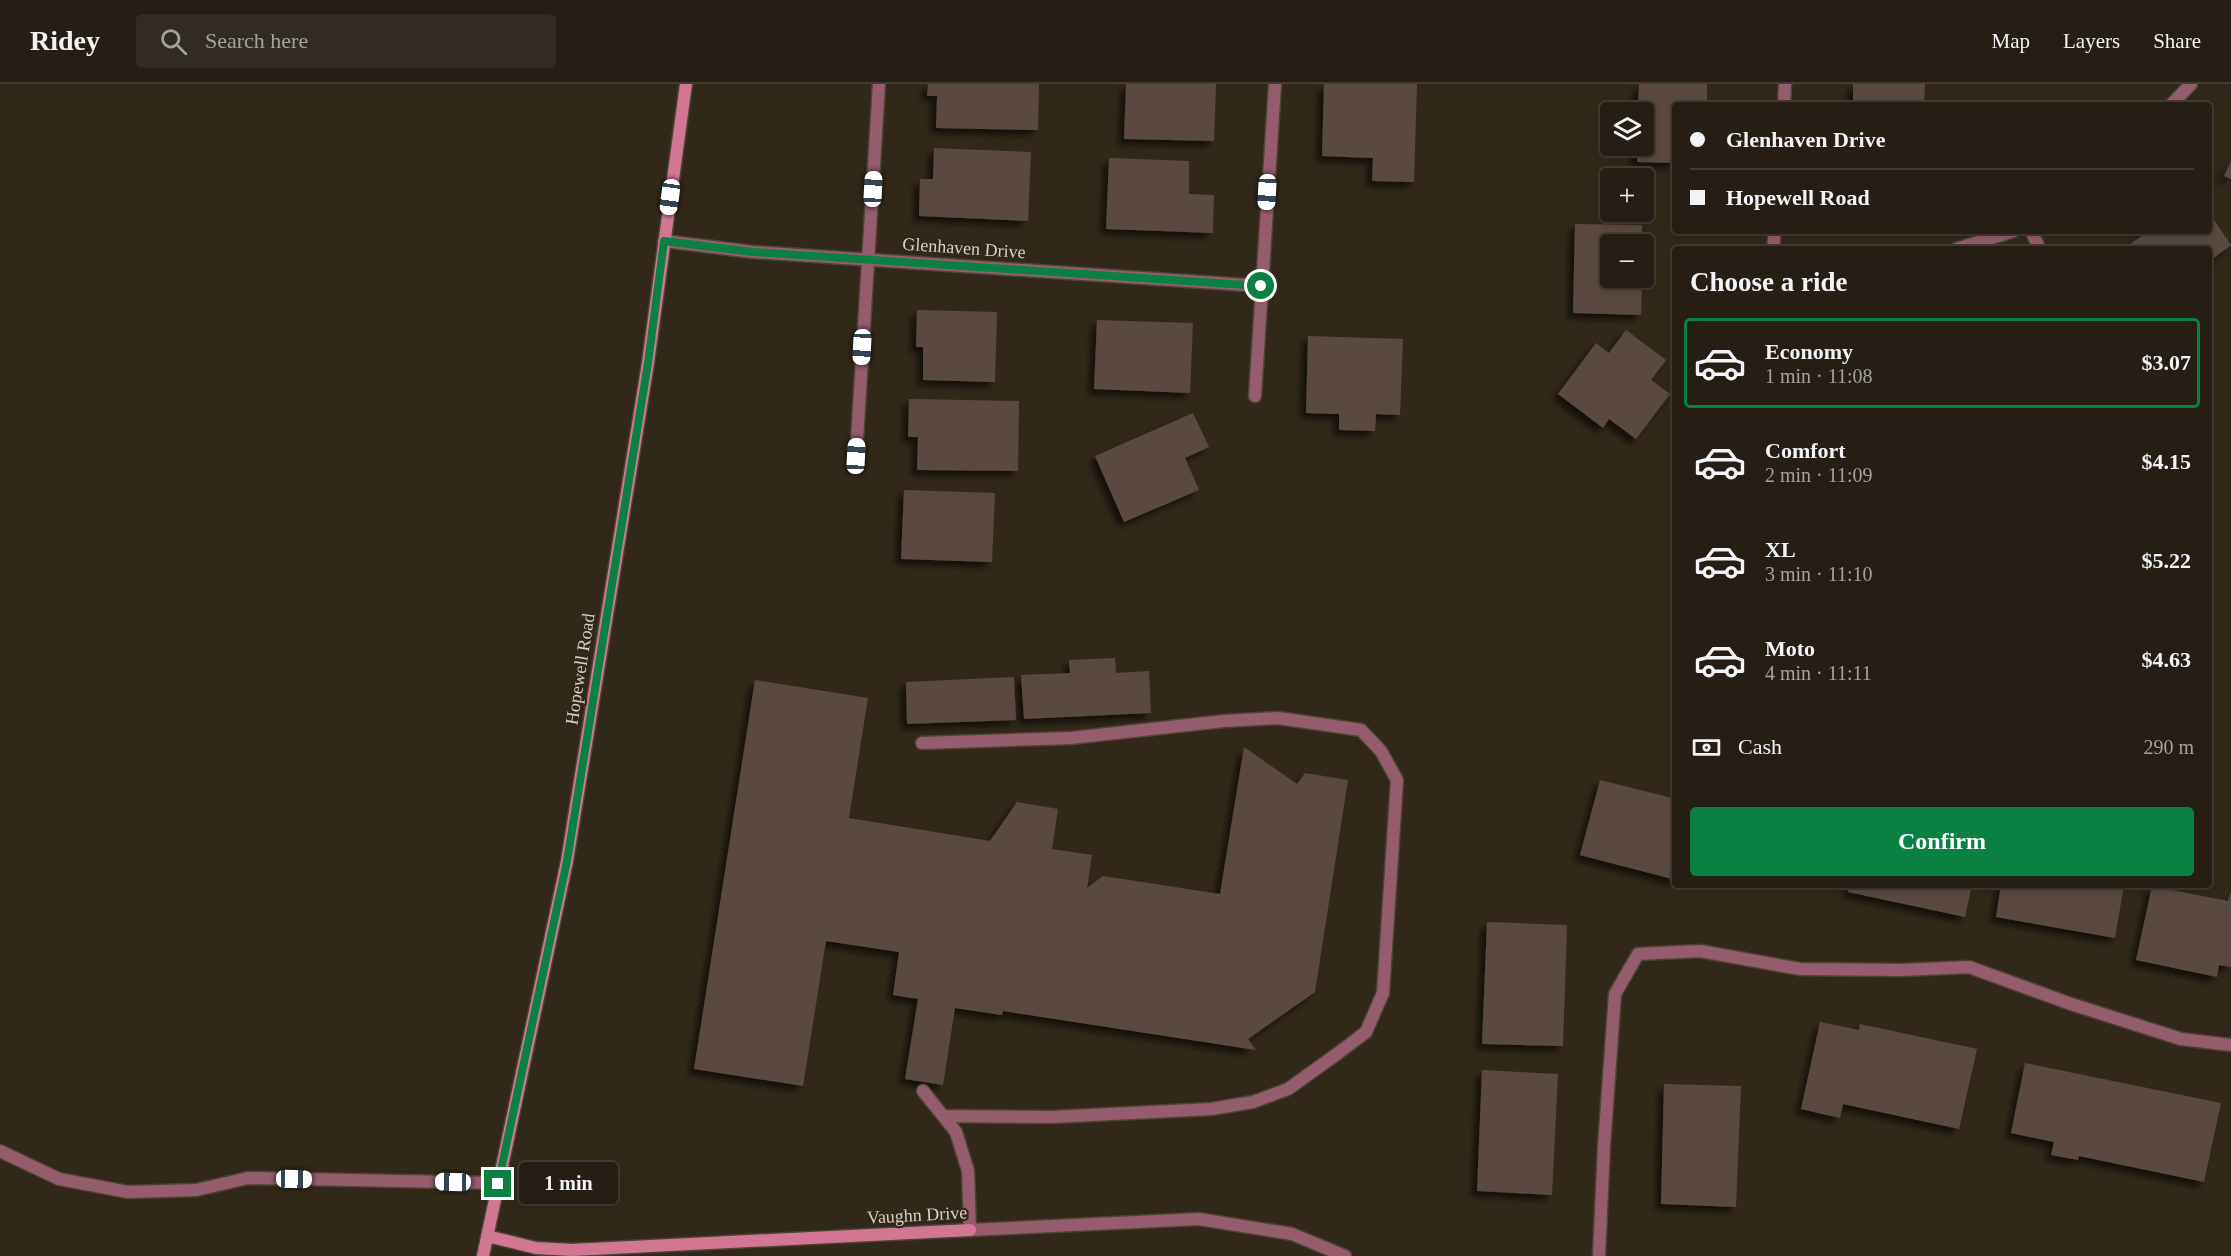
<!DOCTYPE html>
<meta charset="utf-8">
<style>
:root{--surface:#261e14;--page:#322b22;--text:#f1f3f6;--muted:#a4a2a0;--line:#423c34;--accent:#0b8043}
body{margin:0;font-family:"Times New Roman",serif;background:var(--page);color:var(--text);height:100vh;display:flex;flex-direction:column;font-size:22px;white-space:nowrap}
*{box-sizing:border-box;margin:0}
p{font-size:20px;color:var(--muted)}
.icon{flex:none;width:33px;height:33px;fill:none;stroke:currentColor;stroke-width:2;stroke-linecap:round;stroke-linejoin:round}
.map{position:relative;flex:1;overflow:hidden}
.drawer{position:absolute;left:1672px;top:162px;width:540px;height:642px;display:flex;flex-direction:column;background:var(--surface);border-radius:6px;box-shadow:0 3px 9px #0003,0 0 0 2px var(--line)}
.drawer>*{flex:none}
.top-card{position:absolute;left:1672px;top:18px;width:540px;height:132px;border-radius:6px;box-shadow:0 3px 9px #0003,0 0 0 2px var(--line);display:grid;align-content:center;height:132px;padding:0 18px;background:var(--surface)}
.fabs{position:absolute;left:1600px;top:18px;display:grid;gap:12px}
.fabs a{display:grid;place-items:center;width:54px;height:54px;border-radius:6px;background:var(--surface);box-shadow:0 3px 9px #0003,0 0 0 2px var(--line);font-size:30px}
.end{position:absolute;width:27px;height:27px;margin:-14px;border:8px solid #0b8043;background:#fff;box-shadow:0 0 0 3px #fff}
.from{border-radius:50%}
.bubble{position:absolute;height:42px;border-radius:6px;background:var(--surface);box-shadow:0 3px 9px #0003,0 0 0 2px var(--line);font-size:20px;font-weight:800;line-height:42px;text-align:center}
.car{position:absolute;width:18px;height:36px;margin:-18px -9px;border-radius:8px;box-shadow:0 0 4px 2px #0007;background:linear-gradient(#fff 24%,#345 0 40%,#fff 0 76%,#345 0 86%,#fff 0)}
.top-card b{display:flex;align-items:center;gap:21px;height:57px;font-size:22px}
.top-card b+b{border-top:2px solid var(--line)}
.top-card i{width:15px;height:15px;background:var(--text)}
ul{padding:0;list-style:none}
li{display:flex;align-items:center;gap:18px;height:90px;margin:0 12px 9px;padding:0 6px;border:3px solid transparent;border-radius:6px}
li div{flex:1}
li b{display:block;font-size:22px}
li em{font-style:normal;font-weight:800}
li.selected{border-color:var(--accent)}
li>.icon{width:54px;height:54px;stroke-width:1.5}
h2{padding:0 18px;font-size:27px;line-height:72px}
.pay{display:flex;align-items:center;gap:15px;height:66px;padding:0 18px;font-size:22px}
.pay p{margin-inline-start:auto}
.cta{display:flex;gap:12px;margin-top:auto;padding:12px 18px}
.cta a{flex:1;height:69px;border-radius:6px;background:var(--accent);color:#fff;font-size:24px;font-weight:800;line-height:69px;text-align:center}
header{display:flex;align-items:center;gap:36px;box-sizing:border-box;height:84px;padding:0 30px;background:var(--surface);border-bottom:2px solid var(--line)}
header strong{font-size:28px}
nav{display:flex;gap:33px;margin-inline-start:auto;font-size:21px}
.search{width:420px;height:54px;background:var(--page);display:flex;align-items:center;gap:15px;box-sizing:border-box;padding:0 21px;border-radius:6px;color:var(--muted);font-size:22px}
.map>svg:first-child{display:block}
.building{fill:#5a4a3f;filter:url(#shadow)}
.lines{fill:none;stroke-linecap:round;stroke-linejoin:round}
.lane-casing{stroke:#4c4336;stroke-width:15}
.street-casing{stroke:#4c4336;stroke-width:15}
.secondary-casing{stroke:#4c4336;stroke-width:15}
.lane{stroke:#955c6d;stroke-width:12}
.street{stroke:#955c6d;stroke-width:12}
.secondary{stroke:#d27793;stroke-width:12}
.route{stroke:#0b8043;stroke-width:8}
.labels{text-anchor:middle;stroke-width:4.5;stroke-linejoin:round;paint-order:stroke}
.street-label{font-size:18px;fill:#d7d0c8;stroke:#32281a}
</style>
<header>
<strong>Ridey</strong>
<div class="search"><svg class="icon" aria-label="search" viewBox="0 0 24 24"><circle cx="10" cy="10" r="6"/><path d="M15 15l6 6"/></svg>Search here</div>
<nav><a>Map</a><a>Layers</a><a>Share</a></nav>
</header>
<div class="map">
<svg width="2231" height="1172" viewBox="0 0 2231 1172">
<defs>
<filter id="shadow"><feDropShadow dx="-5.5" dy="5.5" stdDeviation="3" flood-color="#0009"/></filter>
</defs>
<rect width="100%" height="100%" fill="#32281a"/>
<path class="building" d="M928 0H1039L1038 46 936 44 937 12H927Z
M1126 0H1216L1214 57 1124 55Z
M1324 0H1417L1414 98 1372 97 1373 74 1322 72Z
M1639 0H1707V21H1676V79L1637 78V62H1644V28H1638Z
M1853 0H1925L1924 21H1853Z
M934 64 1031 68 1028 137 919 132 920 95H933Z
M1109 74 1189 77V110L1214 111 1213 149 1106 145Z
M2231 77V95L2224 92Z
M2210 130 2231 161 2210 177V165H2123L2149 147H2210Z
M1575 140 1642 141V160H1611V194H1642L1641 231 1573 229Z
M917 226 997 228 995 298 923 296V263H916Z
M1097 236 1193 239 1190 309 1094 305Z
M1626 246 1666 276 1651 296 1670 310 1636 355 1609 335 1603 344 1558 310 1596 259 1609 269Z
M1308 252 1403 255 1400 331 1376 330 1375 347 1339 346V330L1306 329Z
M909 315 1019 317 1018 387 917 386 918 353H908Z
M1193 329 1209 363 1185 374 1199 406 1124 438 1095 372Z
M904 406 995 409 992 478 901 475Z
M1115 574 1116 589 1149 587 1151 629 1024 635 1021 591 1070 589 1069 576Z
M1014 593 1016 636 907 640 906 598Z
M755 596 868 614 849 734 990 757 1017 718 1058 725 1052 765 1092 771 1087 804 1103 792 1220 810 1244 663 1297 700 1305 689 1348 696 1315 908 1248 955 1256 966 1003 927 1002 931 955 924 943 1001 905 995 918 915 893 911 899 868 826 857 803 1002 694 985Z
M1600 696 1676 715V796L1580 771Z
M1849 801H1972L1965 833 1848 808Z
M2001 801H2124L2115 854 1996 833Z
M2152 802 2228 817 2231 807V883L2219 881 2217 893 2136 876Z
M1487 838 1567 841 1563 962 1482 960Z
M1820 938 1859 946 1860 940 1977 965 1959 1045 1843 1020 1840 1034 1801 1025Z
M2025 979 2221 1019 2204 1098 2079 1072 2078 1076 2051 1071 2054 1058 2011 1049Z
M1482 986 1558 990 1552 1111 1477 1107Z
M1664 1000 1741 1002 1736 1123 1661 1120Z"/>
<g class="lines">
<g class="lane-casing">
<path id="lane" d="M922 659 1071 654 1224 637 1278 634 1361 646 1381 667 1397 696 1383 909 1366 948 1337 970 1288 1005 1253 1018 1211 1025 1052 1033 943 1032
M923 1007 956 1048 968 1087 970 1146"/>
</g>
<g class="street-casing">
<path id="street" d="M1784 21 1785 0
M2171 21 2191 0
M2031 147 2040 165
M664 157 753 168 1261 202
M1773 165 1775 147
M1956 165 2014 147
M1255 312 1275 0
M856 372 879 0
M0 1067 59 1095 128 1108 196 1106 248 1094 498 1099
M970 1146 1199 1135 1292 1150 1345 1172
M1599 1172 1604 1062 1615 910 1638 870 1700 867 1800 885 1902 886 1969 883 2071 920 2181 955 2231 961"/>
</g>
<g class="secondary-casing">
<path id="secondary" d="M487 1152 536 1164 572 1166 970 1146
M483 1172 567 777 648 279 686 0"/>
</g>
<use href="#lane" class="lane"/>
<use href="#street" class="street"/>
<use href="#secondary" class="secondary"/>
</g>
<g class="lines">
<path class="route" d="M498 1100 567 777 648 279 664 157 753 168 1261 202"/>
</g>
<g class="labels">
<g class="street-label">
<text transform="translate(964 164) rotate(4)" y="6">Glenhaven Drive</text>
<text transform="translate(580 585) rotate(-81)" y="6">Hopewell Road</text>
<text transform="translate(917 1131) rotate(-3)" y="6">Vaughn Drive</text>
</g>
</g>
</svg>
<div class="fabs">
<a><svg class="icon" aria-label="layers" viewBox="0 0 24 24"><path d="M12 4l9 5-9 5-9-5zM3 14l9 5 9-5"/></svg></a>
<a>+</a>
<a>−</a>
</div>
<i class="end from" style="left:1261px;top:202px"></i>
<i class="end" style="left:498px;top:1100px"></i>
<div class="bubble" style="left:519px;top:1078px;width:99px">1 min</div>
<i class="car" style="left:873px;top:105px;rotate:3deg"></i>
<i class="car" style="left:1267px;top:108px;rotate:183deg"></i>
<i class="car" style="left:670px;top:113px;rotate:188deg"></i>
<i class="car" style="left:862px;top:263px;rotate:183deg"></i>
<i class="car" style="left:856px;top:372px;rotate:3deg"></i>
<i class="car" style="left:294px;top:1095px;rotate:91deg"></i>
<i class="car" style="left:453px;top:1098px;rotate:271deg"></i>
<div class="top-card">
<b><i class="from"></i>Glenhaven Drive</b>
<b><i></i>Hopewell Road</b>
</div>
<section class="drawer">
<h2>Choose a ride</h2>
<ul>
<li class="selected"><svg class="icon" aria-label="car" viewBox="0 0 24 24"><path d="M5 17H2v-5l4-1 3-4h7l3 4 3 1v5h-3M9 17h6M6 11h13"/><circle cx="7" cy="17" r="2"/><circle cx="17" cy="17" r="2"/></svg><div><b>Economy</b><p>1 min · 11:08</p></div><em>$3.07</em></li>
<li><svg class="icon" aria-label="car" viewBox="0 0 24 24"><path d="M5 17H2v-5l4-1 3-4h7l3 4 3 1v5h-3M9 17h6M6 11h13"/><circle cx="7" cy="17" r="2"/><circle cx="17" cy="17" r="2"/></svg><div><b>Comfort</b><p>2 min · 11:09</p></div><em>$4.15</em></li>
<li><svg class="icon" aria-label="car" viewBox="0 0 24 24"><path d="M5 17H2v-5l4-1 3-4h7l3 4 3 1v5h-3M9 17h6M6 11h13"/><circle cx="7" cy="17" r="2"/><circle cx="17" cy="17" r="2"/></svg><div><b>XL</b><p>3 min · 11:10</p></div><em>$5.22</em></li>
<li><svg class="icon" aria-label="car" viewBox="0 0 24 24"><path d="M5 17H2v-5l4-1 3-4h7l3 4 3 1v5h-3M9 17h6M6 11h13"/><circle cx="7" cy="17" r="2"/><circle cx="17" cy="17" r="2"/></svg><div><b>Moto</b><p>4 min · 11:11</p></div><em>$4.63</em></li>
</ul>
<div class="pay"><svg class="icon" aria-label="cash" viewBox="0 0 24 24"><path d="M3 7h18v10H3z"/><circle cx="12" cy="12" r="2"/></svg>Cash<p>290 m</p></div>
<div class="cta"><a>Confirm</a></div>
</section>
</div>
